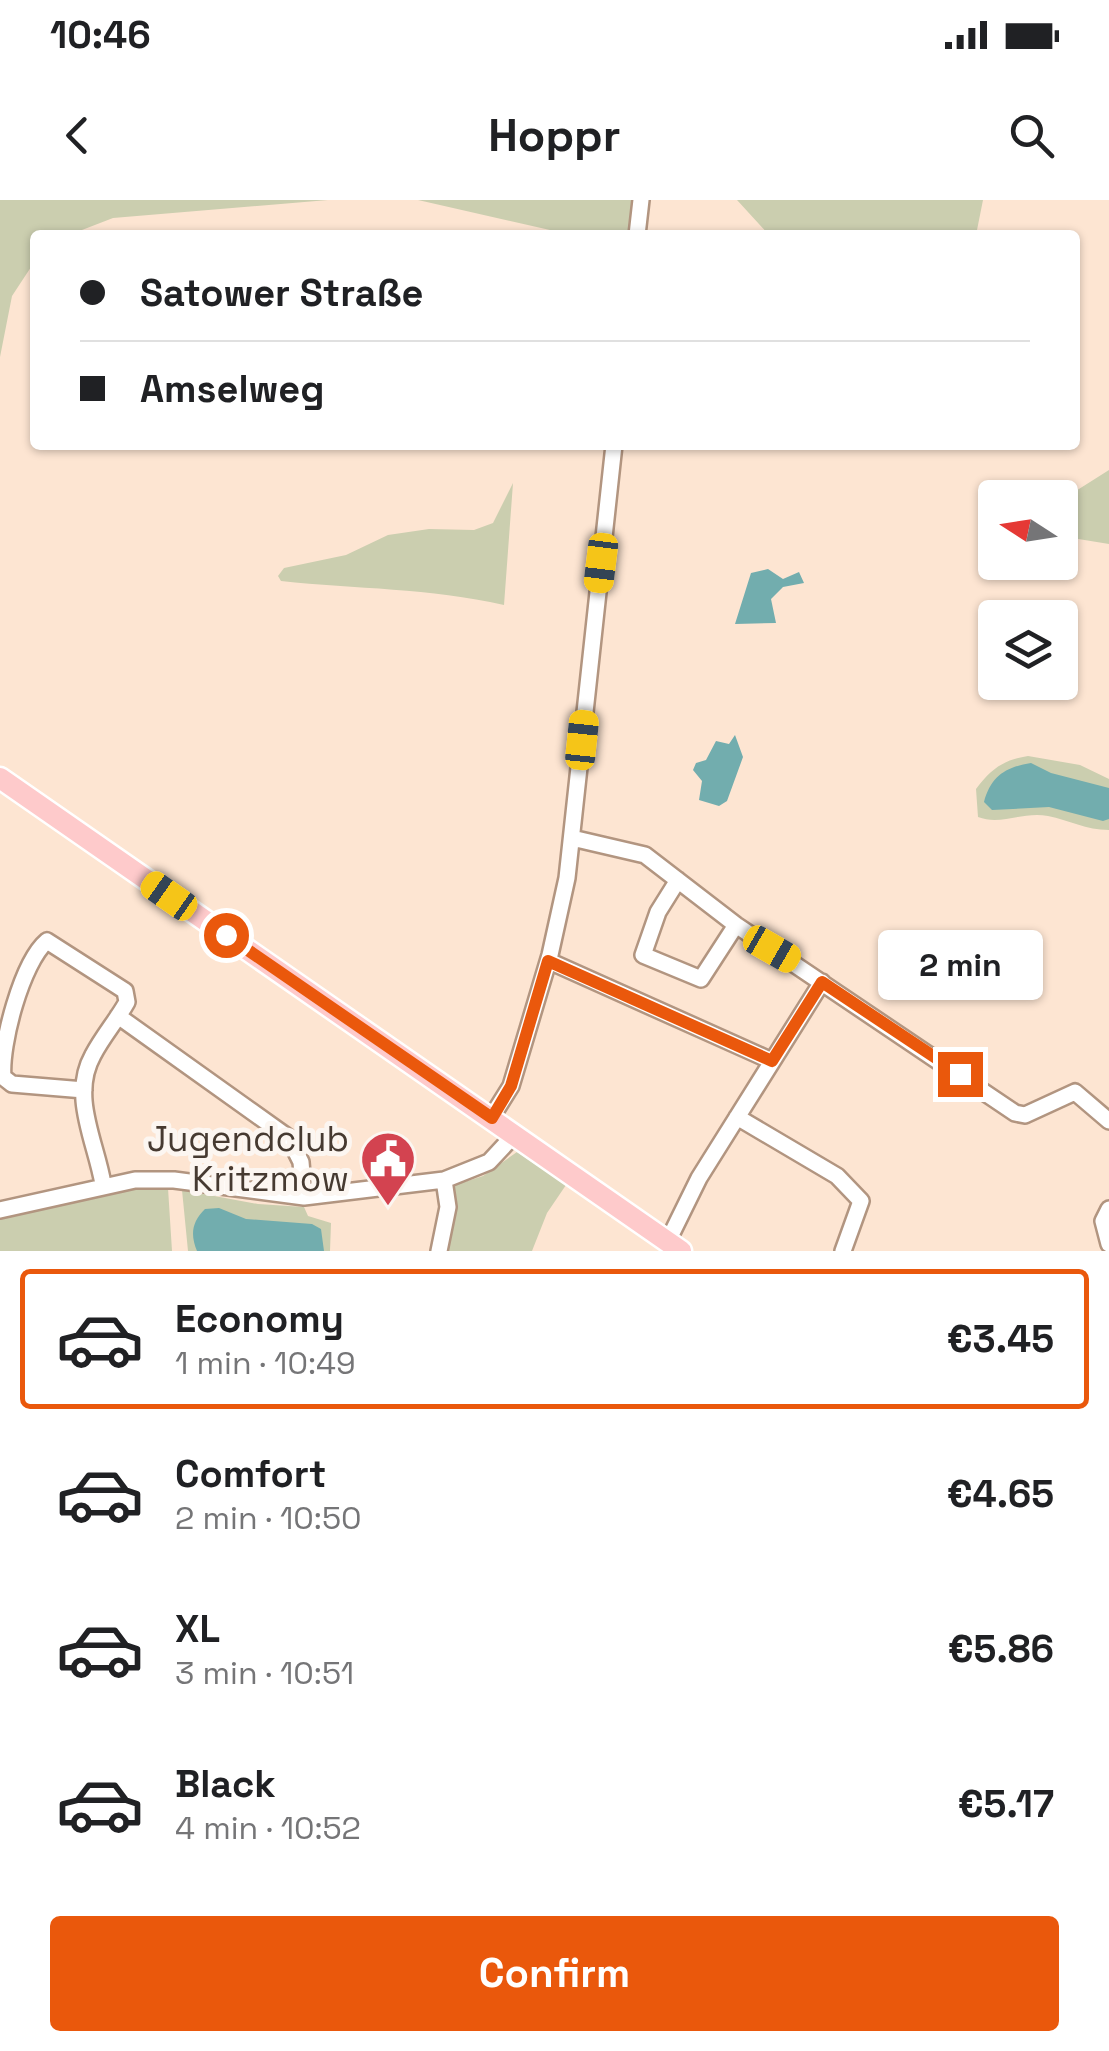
<!DOCTYPE html>
<meta charset="utf-8">
<style>
:root{--surface:#fff;--page:#f6f6f6;--text:#202124;--muted:#757577;--line:#e0e0e0;--accent:#ea580c}
body{margin:0;font-family:"Space Grotesk",sans-serif;background:var(--page);color:var(--text);height:100vh;display:flex;flex-direction:column;font-size:38px;white-space:nowrap}
*{box-sizing:border-box;margin:0}
p{font-size:32px;color:var(--muted)}
.icon{flex:none;width:55px;height:55px;fill:none;stroke:currentColor;stroke-width:2;stroke-linecap:round;stroke-linejoin:round}
.map{position:relative;height:1051px;overflow:hidden}
.sheet{display:flex;flex-direction:column;background:var(--surface);flex:1}
.sheet>*{flex:none}
.top-card{position:absolute;left:30px;top:30px;width:1050px;height:220px;border-radius:10px;box-shadow:0 2px 8px #0004;display:grid;align-content:center;height:220px;padding:0 50px;background:var(--surface)}
.needle{width:65px;rotate:282deg}
.buttons{position:absolute;left:978px;top:280px;display:grid;gap:20px}
.buttons a{display:grid;place-items:center;width:100px;height:100px;border-radius:10px;background:var(--surface);box-shadow:0 2px 8px #0004;font-size:50px}
.end{position:absolute;width:45px;height:45px;margin:-22px;border:12px solid #ea580c;background:#fff;box-shadow:0 0 0 5px #fff}
.from{border-radius:50%}
.bubble{position:absolute;height:70px;border-radius:10px;background:var(--surface);box-shadow:0 2px 8px #0004;font-size:32px;font-weight:700;line-height:70px;text-align:center}
.car{position:absolute;width:30px;height:60px;margin:-30px -15px;border-radius:12px;box-shadow:0 0 8px 2px #0007;background:linear-gradient(#f5c518 24%,#345 0 40%,#f5c518 0 76%,#345 0 86%,#f5c518 0)}
.top-card b{display:flex;align-items:center;gap:35px;height:95px;font-size:38px}
.top-card b+b{border-top:2px solid var(--line)}
.top-card i{width:25px;height:25px;background:var(--text)}
ul{padding:18px 0 0;list-style:none}
li{display:flex;align-items:center;gap:30px;height:140px;margin:0 20px 15px;padding:0 30px;border:5px solid transparent;border-radius:10px}
li div{flex:1}
li b{display:block;font-size:38px}
li em{font-style:normal;font-weight:700}
li.active{border-color:var(--accent)}
li>.icon{width:90px;height:90px;stroke-width:1.5}
.action{display:flex;gap:20px;margin-top:auto;padding:20px 50px}
.action a{flex:1;height:115px;border-radius:10px;background:var(--accent);color:#fff;font-size:40px;font-weight:700;line-height:115px;text-align:center}
.status{display:flex;justify-content:space-between;align-items:center;height:70px;padding:0 50px;background:var(--surface);direction:ltr}
.status svg{height:28px;fill:currentColor}
header{display:flex;justify-content:space-between;align-items:center;height:130px;padding:0 50px;background:var(--surface);font-size:45px;font-weight:700}
.map>svg:first-child{display:block}
.green{fill:#cbceaf}
.water{fill:#72adae}
.lines{fill:none;stroke-linecap:round;stroke-linejoin:round}
.minor-casing{stroke:#b29580;stroke-width:20}
.major-casing{stroke:#fff;stroke-width:25}
.minor{stroke:#fff;stroke-width:15}
.major{stroke:#fecacb;stroke-width:20}
.route{stroke:#ea580c;stroke-width:12}
.labels{text-anchor:middle;stroke-width:10;stroke-linejoin:round;paint-order:stroke}
.poi-label{font-size:35px;fill:#463a31;stroke:#fcf6f1;text-anchor:end}
</style>
<div class="status"><b>10:46</b><svg viewBox="0 0 49 12"><path d="M0 12V9h3v3zM5 12V6h3v6zM10 12V3h3v9zM15 12V0h3v12zM26 1h20v11H26zM47 4h2v5h-2z"/></svg></div>
<header><svg class="icon" aria-label="back" viewBox="0 0 24 24"><path d="M15 5l-7 7 7 7"/></svg>Hoppr<svg class="icon" aria-label="search" viewBox="0 0 24 24"><circle cx="10" cy="10" r="6"/><path d="M15 15l6 6"/></svg></header>
<div class="map">
<svg width="1109" height="1051" viewBox="0 0 1109 1051">
<rect width="100%" height="100%" fill="#fde5d2"/>
<path class="green" d="M0 0H328L113 18 69 35H35V61L12 96 0 157Z
M418 0H646L642 35H572Z
M737 0H983L976 35H769Z
M1109 270V344L1060 336V301Z
M513 283 504 405C430 388 356 389 281 381L278 376 284 368 346 355 388 335 429 329 474 330 493 323Z
M1028 556 1080 565 1109 579V630C1086 630 1069 620 1048 616 1023 611 1001 626 978 617L976 589C991 569 1003 560 1028 556Z
M517 952 566 985 547 1013 532 1051H446L455 1011 452 986 483 976Z
M135 988H168L172 1051H0V1017Z
M182 990 258 1004 304 1007 308 1016 331 1023 330 1051H188Z"/>
<path class="water" d="M768 369 783 379 799 372 804 383 783 387 771 399 776 423 735 424 751 373Z
M735 535 743 557 727 601 719 606 699 600 702 581 693 570 696 563 706 560 716 541 729 544Z
M1031 563 1051 573 1109 588V619L1103 621 1049 607 992 610 984 602C991 576 1006 567 1031 563Z
M219 1008 246 1019 312 1024 321 1029 324 1051H197C190 1034 192 1022 205 1009Z"/>
<g class="lines">
<g class="minor-casing">
<path id="minor" d="M637 35 641 0
M572 638 645 655 736 725 1015 913 1025 915 1075 892 1109 921
M678 680 658 712 643 755 701 779 736 725
M549 761 772 861
M118 816 289 938 301 962 304 997
M84 890 12 884 3 877C0 845 22 762 47 741L125 791 127 802C117 820 103 836 93 855 70 896 96 942 103 984
M737 917 837 976 861 1001 843 1051
M491 918 511 886 550 755 567 678 614 245
M1109 1009 1103 1021 1109 1044
M0 1010 135 980H174L304 997 444 980 489 962 515 934
M668 1041 699 978 822 782
M439 1051 448 1007 444 980"/>
</g>
<g class="major-casing">
<path id="major" d="M0 578 681 1051"/>
</g>
<use href="#minor" class="minor"/>
<use href="#major" class="major"/>
</g>
<g class="lines">
<path class="route" d="M226 735 492 918 511 886 548 761 772 861 822 782 960 874"/>
</g>
<defs>
<g id="civic-pin" transform="scale(2.875)"><path d="M0 17L-7.5 6A9.5 9.5 0 1 1 7.5 6Z" fill="#d34350" stroke="#fcf6f1"/><path d="M-.6-6.5H3V-4.5H.6V-3L4-1V1h2V6H-6V1h2V-1L-.6-3ZM-1.2 2.5V6h2.4V2.5Z" fill="#fff"/></g>
</defs>
<g fill-rule="evenodd">
<use href="#civic-pin" x="388" y="959"/>
</g>
<g class="labels">
<g class="poi-label">
<text x="349" y="951">Jugendclub<tspan x="349" dy="40">Kritzmow</tspan></text>
</g>
</g>
</svg>
<div class="buttons">
<a><svg class="needle" viewBox="-14 -14 28 28"><path d="M0-13l5 13h-10z" fill="#e53935"/><path d="M0 13l5-13h-10z" fill="#757577"/></svg></a>
<a><svg class="icon" aria-label="layers" viewBox="0 0 24 24"><path d="M12 4l9 5-9 5-9-5zM3 14l9 5 9-5"/></svg></a>
</div>
<i class="end from" style="left:226px;top:735px"></i>
<i class="end" style="left:960px;top:874px"></i>
<div class="bubble" style="left:878px;top:730px;width:165px">2 min</div>
<i class="car" style="left:601px;top:363px;rotate:187deg"></i>
<i class="car" style="left:582px;top:540px;rotate:6deg"></i>
<i class="car" style="left:169px;top:696px;rotate:305deg"></i>
<i class="car" style="left:772px;top:749px;rotate:120deg"></i>
<div class="top-card">
<b><i class="from"></i>Satower Straße</b>
<b><i></i>Amselweg</b>
</div>
</div>
<section class="sheet">
<ul>
<li class="active"><svg class="icon" aria-label="car" viewBox="0 0 24 24"><path d="M5 17H2v-5l4-1 3-4h7l3 4 3 1v5h-3M9 17h6M6 11h13"/><circle cx="7" cy="17" r="2"/><circle cx="17" cy="17" r="2"/></svg><div><b>Economy</b><p>1 min · 10:49</p></div><em>€3.45</em></li>
<li><svg class="icon" aria-label="car" viewBox="0 0 24 24"><path d="M5 17H2v-5l4-1 3-4h7l3 4 3 1v5h-3M9 17h6M6 11h13"/><circle cx="7" cy="17" r="2"/><circle cx="17" cy="17" r="2"/></svg><div><b>Comfort</b><p>2 min · 10:50</p></div><em>€4.65</em></li>
<li><svg class="icon" aria-label="car" viewBox="0 0 24 24"><path d="M5 17H2v-5l4-1 3-4h7l3 4 3 1v5h-3M9 17h6M6 11h13"/><circle cx="7" cy="17" r="2"/><circle cx="17" cy="17" r="2"/></svg><div><b>XL</b><p>3 min · 10:51</p></div><em>€5.86</em></li>
<li><svg class="icon" aria-label="car" viewBox="0 0 24 24"><path d="M5 17H2v-5l4-1 3-4h7l3 4 3 1v5h-3M9 17h6M6 11h13"/><circle cx="7" cy="17" r="2"/><circle cx="17" cy="17" r="2"/></svg><div><b>Black</b><p>4 min · 10:52</p></div><em>€5.17</em></li>
</ul>
<div class="action"><a>Confirm</a></div>
</section>
